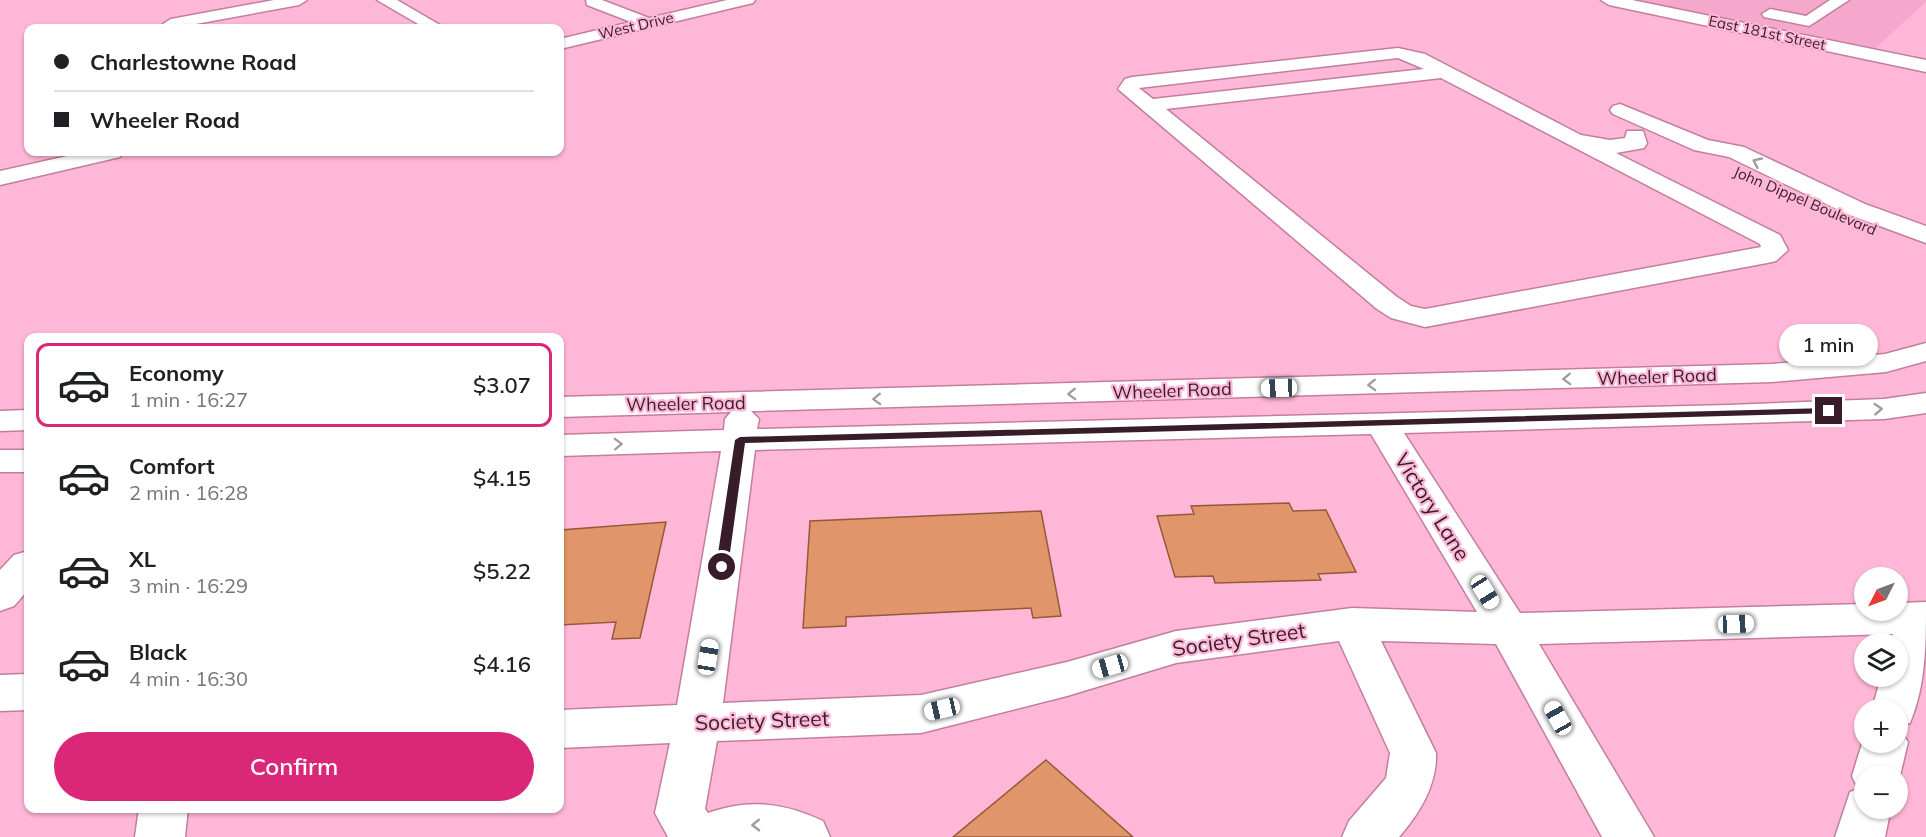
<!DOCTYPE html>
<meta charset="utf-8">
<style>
:root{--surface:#fff;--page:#f6f6f6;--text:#202124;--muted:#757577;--line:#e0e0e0;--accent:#db2777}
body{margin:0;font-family:Mulish,sans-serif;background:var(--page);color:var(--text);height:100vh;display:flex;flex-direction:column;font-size:22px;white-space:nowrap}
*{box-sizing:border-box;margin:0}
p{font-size:20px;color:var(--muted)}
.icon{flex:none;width:33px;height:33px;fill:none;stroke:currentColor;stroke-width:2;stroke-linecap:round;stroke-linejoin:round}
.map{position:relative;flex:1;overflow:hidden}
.sheet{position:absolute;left:24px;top:333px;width:540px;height:480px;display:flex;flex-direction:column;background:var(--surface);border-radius:12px;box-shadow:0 2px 4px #0004}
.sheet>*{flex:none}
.guide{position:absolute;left:24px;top:24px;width:540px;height:132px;border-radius:12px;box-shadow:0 2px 4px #0004;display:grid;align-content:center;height:132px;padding:0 30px;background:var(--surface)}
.needle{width:39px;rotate:228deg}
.fabs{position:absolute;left:1854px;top:567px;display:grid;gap:12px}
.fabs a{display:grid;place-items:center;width:54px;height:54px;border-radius:50%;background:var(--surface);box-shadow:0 2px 4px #0004;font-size:30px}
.end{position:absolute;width:27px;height:27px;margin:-14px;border:8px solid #371d2a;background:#fff;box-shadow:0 0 0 3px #fff}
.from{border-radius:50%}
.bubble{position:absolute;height:42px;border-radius:21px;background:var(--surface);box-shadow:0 2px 4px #0004;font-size:20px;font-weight:600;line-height:42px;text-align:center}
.car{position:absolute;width:18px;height:36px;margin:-18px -9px;border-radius:8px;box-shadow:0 0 4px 2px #0007;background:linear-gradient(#fff 24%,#345 0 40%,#fff 0 76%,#345 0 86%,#fff 0)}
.guide b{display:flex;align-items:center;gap:21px;height:57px;font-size:22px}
.guide b+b{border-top:2px solid var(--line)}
.guide i{width:15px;height:15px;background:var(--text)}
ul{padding:10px 0 0;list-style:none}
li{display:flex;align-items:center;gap:18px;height:84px;margin:0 12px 9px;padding:0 18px;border:3px solid transparent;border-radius:12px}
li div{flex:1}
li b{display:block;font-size:22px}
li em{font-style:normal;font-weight:600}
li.current{border-color:var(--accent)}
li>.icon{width:54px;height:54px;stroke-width:1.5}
.primary-button{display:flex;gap:12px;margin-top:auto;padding:12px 30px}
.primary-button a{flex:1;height:69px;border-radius:36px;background:var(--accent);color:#fff;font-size:24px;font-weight:600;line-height:69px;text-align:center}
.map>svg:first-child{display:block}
.built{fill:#f6a8cc}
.building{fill:#e0956a;stroke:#955a37;stroke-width:1.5}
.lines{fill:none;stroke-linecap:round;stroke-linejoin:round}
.minor-casing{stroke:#c27e9e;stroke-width:3}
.minor{fill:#fff;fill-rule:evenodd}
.oneway{stroke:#a5999f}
.route{fill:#371d2a}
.labels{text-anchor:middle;stroke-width:4.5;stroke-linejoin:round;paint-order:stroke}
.far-street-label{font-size:15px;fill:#371d2a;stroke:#ffb7d7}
.street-label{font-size:18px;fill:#371d2a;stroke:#ffb7d7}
.near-street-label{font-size:21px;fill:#371d2a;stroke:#ffb7d7}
</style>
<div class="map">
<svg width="1926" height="837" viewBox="0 0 1926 837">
<rect width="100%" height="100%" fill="#ffb7d7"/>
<path class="built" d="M1616 0H1926V2L1871 52Z"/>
<path class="building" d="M1289 503 1293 511 1326 510 1356 572 1318 574 1321 580 1215 583 1213 576 1175 577 1157 516 1194 514 1191 506Z
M1041 511 1061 616 1033 618 1031 608 846 617V626L803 628 810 521Z
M666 522 640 638 612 639 616 622 560 625V530Z
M1046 760 1133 837H953Z"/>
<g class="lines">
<g class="minor-casing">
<path id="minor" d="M274 0H307L299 5 174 28H165L163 24 171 19Z
M377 0H397L445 28H425Z
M586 0H602L649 18 727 0H755L753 3 560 49V39L631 22 587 5Z
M1601 0H1632L1926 60V72L1609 5Z
M1830 0H1849L1809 26 1764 17 1762 14 1770 9 1806 16Z
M1398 48 1425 54 1581 135 1610 140 1625 138 1627 131H1643L1647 143 1644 148 1616 153 1780 235 1788 250 1776 261 1767 263 1425 327 1391 318 1377 309 1118 89 1125 79 1132 77ZM1398 58 1424 69 1153 99 1139 88ZM1441 78 1760 244 1761 247 1425 309 1411 306 1397 297 1166 109Z
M1620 104 1708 140 1744 147 1865 204 1926 226V243L1847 214 1729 157 1694 150 1613 114 1610 110 1613 106Z
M85 152H123L120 157 0 185V171Z
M1926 343V361L1886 372 1772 382 751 411 759 419 757 429 1729 405 1884 399 1926 393V413L1884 419 1404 433 1520 613 1864 604V610H1898V603L1926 602C1926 644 1926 685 1910 723L1898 727 1908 742 1900 776 1898 781V776H1864V808H1891L1885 837H1835L1850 792 1858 789 1852 776 1864 737V742H1898V710H1872L1881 676H1898V644H1890L1893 634 1539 644 1654 837H1602L1496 644 1381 641 1436 753C1437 785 1420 813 1399 837H1342L1349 821 1386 778 1390 753 1339 641 1176 663 1067 696 921 733 717 741 705 809 708 813C749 798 784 803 823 821L830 837H668L655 813 670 743 560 748V710L677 705 721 451 560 456V435L724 430 725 419 731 412 560 417V397L1772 364 1885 354ZM1371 434 1477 612 1352 608 1176 631 1067 662 921 695 723 703 755 450Z
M28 410V430L0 431V411Z
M0 450H28V472H0Z
M28 551V590L14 606 0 611V570L14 555Z
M28 674V710L0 711V675Z
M139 808H188L185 837H135Z"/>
</g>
<use href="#minor" class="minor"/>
</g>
<defs><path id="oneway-chevron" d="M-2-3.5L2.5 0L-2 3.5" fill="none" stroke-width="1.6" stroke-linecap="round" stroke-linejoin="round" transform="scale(1.5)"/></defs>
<g class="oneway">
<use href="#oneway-chevron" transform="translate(1757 162) rotate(-155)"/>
<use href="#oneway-chevron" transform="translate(1567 379) rotate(178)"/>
<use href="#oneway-chevron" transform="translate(1372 385) rotate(178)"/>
<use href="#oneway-chevron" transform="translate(1072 394) rotate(178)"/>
<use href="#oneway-chevron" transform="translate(877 399) rotate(178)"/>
<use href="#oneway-chevron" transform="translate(1878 409) rotate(-3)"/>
<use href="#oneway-chevron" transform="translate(618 444) rotate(-2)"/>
<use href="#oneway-chevron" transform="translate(756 825) rotate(179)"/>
</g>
<path class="route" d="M1829 408 1833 409V413L745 443 728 567 722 571 716 567 735 440 740 437Z"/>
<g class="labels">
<g class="far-street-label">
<text transform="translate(636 26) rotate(-13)" y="5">West Drive</text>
<text transform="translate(1767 33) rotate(12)" y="5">East 181st Street</text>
<text transform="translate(1805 201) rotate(23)" y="5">John Dippel Boulevard</text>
</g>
<g class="street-label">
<text transform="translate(1657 377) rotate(-2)" y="6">Wheeler Road</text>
<text transform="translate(1172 391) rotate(-2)" y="6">Wheeler Road</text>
<text transform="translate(686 404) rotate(-1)" y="6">Wheeler Road</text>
</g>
<g class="near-street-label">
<text transform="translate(1432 507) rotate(58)" y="7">Victory Lane</text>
<text transform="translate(1239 640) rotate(-8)" y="7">Society Street</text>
<text transform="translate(762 721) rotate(-2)" y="7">Society Street</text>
</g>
</g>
</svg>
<div class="fabs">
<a><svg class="needle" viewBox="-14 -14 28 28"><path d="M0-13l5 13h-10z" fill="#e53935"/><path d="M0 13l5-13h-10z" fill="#757577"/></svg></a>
<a><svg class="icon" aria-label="layers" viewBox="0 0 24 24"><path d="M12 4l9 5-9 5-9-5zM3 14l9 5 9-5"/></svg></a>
<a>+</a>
<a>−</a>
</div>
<i class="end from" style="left:722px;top:567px"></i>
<i class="end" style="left:1829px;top:411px"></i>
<div class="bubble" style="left:1779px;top:324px;width:99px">1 min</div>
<i class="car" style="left:1279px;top:388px;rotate:268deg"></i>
<i class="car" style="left:1485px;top:592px;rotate:148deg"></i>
<i class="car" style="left:1736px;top:624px;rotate:88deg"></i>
<i class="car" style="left:708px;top:657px;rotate:9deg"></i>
<i class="car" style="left:1110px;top:666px;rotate:254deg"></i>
<i class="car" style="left:942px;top:709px;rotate:257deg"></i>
<i class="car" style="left:1558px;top:718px;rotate:331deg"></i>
<div class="guide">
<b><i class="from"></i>Charlestowne Road</b>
<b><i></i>Wheeler Road</b>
</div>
<section class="sheet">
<ul>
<li class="current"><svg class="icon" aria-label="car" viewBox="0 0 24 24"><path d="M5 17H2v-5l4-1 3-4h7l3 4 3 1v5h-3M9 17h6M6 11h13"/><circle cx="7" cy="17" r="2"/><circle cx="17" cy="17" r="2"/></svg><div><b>Economy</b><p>1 min · 16:27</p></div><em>$3.07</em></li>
<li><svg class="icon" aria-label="car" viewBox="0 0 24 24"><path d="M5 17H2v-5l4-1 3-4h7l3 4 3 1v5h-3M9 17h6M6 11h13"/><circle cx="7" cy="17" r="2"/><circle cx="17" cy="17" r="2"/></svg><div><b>Comfort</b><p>2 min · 16:28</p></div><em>$4.15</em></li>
<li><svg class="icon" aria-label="car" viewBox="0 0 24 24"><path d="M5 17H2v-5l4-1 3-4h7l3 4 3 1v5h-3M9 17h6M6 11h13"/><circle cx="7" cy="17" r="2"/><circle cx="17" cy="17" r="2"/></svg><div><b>XL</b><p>3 min · 16:29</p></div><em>$5.22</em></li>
<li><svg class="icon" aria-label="car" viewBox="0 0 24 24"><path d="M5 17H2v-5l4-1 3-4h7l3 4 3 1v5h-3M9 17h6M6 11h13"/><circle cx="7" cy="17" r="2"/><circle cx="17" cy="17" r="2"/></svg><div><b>Black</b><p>4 min · 16:30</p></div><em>$4.16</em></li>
</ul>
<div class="primary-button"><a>Confirm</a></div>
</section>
</div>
